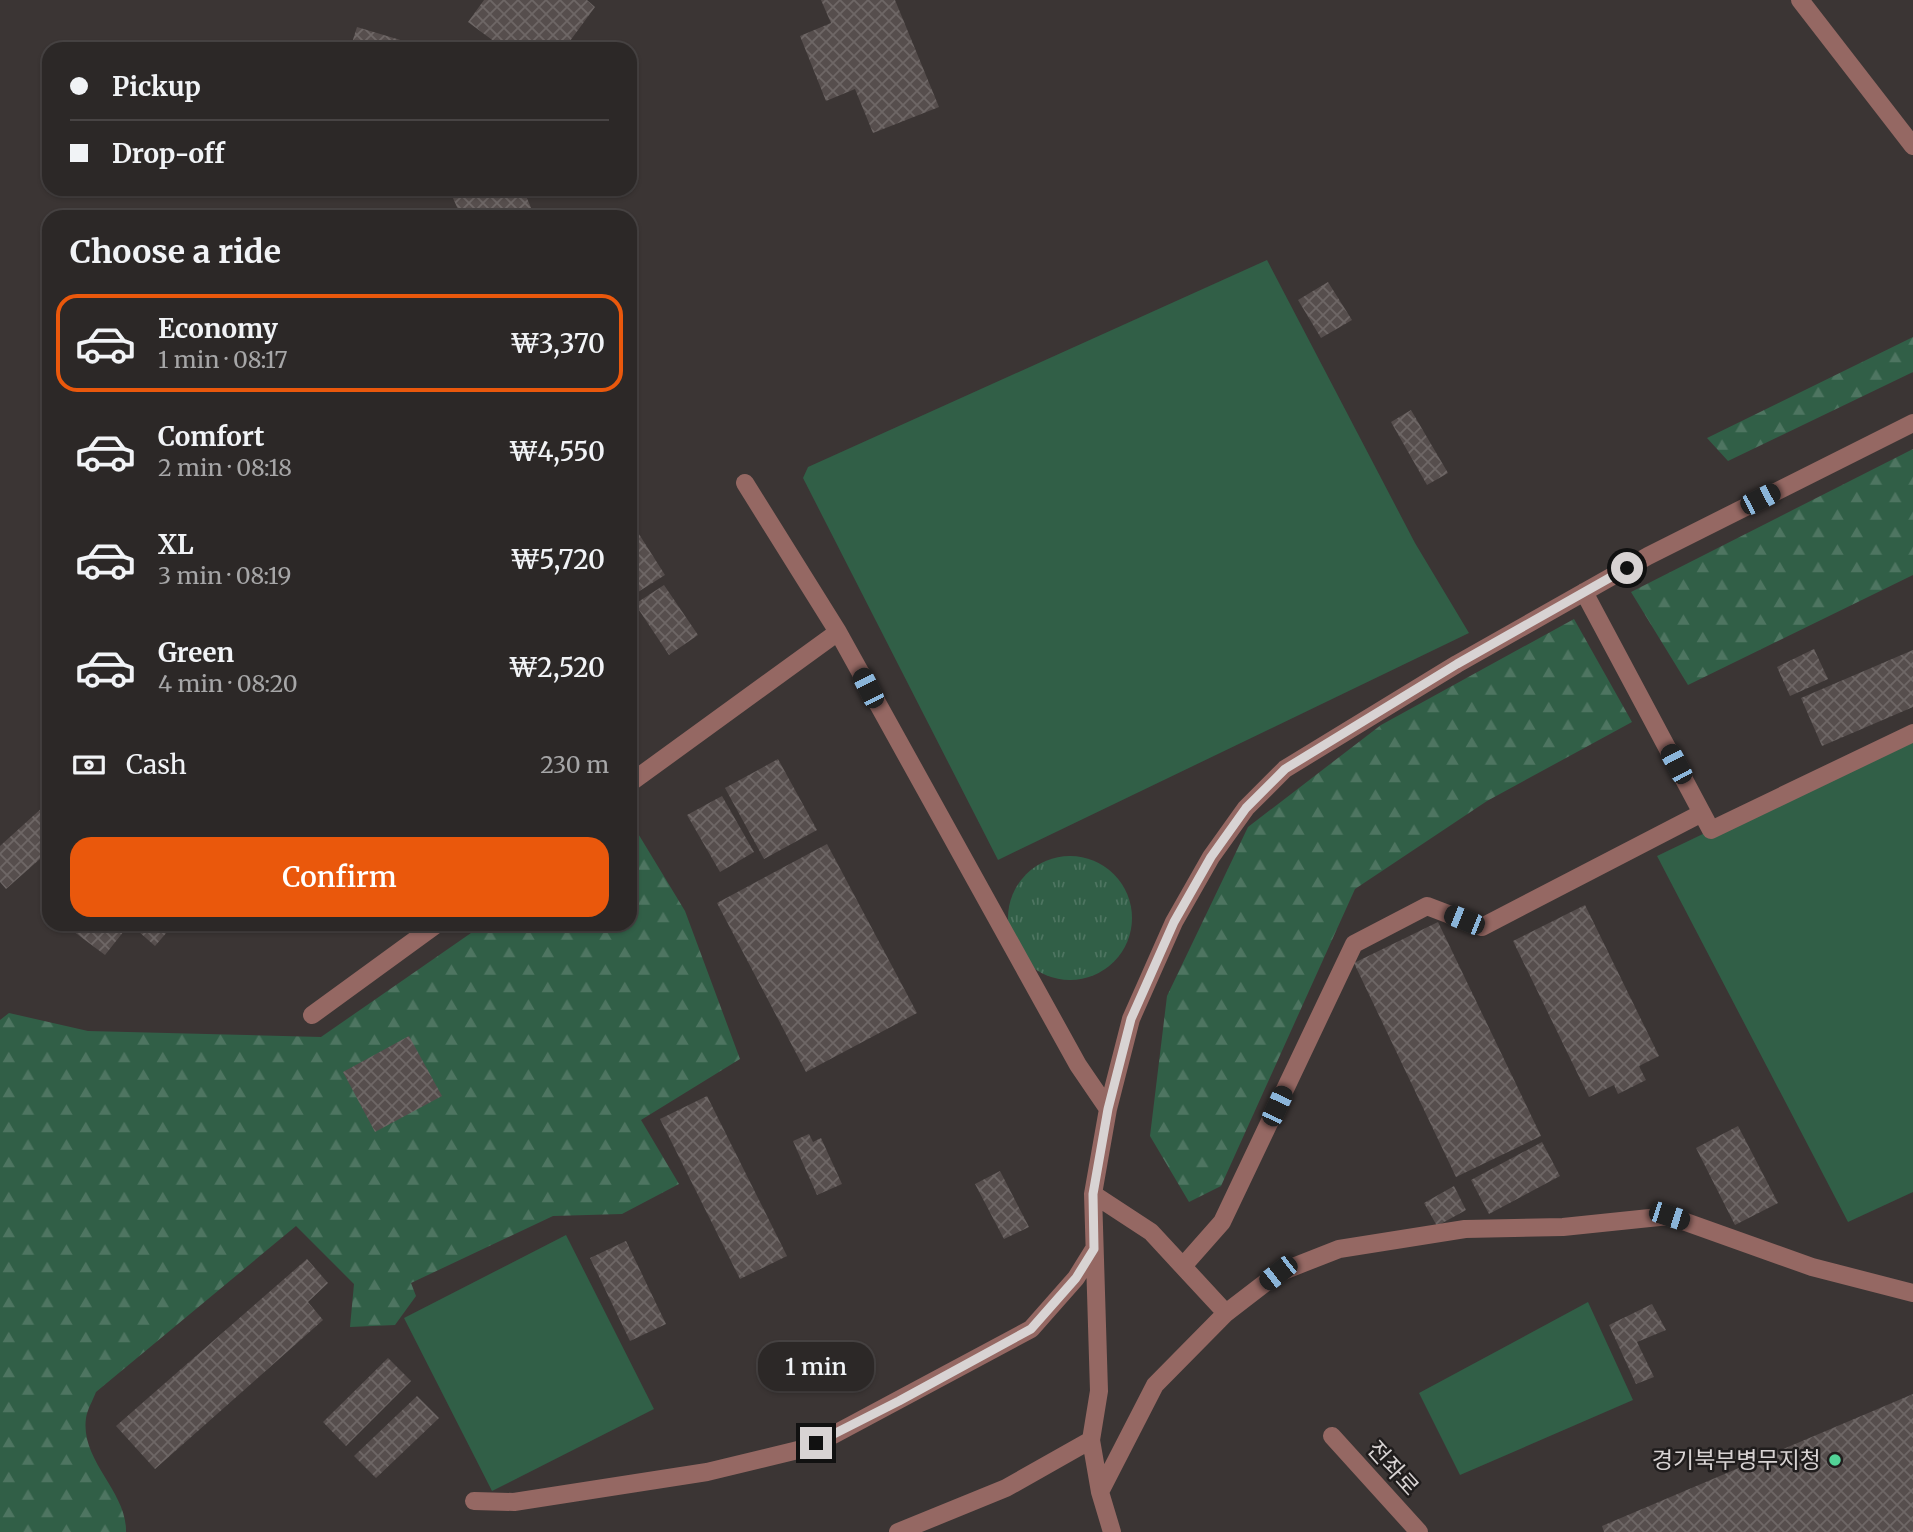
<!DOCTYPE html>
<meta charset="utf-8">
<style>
:root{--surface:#2c2827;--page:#34302f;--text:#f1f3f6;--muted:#a6a6a7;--line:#484444;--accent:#ea580c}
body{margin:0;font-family:Merriweather,"Noto Sans KR",serif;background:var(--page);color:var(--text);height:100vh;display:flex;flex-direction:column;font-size:26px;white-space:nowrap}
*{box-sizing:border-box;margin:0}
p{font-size:23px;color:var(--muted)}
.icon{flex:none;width:38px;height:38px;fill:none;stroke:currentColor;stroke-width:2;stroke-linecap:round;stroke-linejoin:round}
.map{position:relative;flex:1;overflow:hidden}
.side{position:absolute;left:42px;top:210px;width:595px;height:721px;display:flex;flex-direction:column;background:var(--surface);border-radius:21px;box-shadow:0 2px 5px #0004,0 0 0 2px var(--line)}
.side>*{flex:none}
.guide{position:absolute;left:42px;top:42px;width:595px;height:154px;border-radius:21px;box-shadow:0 2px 5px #0004,0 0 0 2px var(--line);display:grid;align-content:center;height:154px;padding:0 28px;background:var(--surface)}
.end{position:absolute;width:32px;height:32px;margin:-16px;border:9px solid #d8d3d3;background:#111;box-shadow:0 0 0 4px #111}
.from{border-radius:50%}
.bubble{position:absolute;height:49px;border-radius:21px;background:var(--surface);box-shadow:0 2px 5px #0004,0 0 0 2px var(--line);font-size:23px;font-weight:600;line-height:49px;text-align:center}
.car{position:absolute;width:21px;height:42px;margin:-21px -10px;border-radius:9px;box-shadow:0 0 5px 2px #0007;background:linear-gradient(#222 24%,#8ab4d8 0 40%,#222 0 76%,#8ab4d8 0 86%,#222 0)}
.guide b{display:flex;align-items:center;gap:24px;height:66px;font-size:26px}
.guide b+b{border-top:2px solid var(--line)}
.guide i{width:18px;height:18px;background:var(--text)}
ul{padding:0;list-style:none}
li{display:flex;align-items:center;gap:21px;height:98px;margin:0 14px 10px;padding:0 14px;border:4px solid transparent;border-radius:21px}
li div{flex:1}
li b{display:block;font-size:26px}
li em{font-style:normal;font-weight:600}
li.current{border-color:var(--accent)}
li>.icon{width:63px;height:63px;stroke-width:1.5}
h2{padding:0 28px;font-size:32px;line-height:84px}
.pay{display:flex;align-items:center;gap:18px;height:77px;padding:0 28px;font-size:26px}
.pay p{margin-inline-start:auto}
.primary-button{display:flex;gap:14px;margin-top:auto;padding:14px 28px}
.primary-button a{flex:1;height:80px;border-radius:21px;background:var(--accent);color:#fff;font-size:28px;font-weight:600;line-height:80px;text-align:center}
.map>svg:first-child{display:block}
.grass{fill:url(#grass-tufts)}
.forest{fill:url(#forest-firs)}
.garden{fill:#315f47}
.building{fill:url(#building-cross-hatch)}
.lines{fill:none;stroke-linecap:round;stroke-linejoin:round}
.minor{stroke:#956863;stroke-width:18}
.route{stroke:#d8d3d3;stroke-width:9}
.poi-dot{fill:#52d397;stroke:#201d1d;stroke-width:2.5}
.labels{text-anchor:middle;stroke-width:5;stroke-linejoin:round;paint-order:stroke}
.poi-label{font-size:23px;fill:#d8d3d3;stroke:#201d1d;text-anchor:end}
.street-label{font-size:23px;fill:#d8d3d3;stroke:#201d1d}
</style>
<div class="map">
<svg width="1913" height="1532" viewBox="0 0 1913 1532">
<defs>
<pattern id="grass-tufts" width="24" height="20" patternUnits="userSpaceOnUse" patternTransform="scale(1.75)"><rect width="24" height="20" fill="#315f47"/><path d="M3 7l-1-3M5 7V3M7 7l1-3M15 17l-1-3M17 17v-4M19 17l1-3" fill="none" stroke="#4e7561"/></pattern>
<pattern id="forest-firs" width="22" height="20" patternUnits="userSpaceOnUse" patternTransform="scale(1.75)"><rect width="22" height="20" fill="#315f47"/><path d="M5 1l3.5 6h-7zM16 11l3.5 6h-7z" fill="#4e7561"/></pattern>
<pattern id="building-cross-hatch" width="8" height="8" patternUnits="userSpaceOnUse" patternTransform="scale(1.75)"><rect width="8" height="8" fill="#564e4d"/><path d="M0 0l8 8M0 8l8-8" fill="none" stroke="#6e6766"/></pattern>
</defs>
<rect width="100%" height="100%" fill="#3b3534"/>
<path class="grass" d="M1008 918a62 62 0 1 1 124 0a62 62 0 1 1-124 0Z"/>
<path class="forest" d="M1913 337V372L1728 461 1707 438Z
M1913 449V575L1688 685 1631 592Z
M1574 619 1632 722 1487 801 1355 889 1221 1186 1189 1202 1150 1136 1167 996 1248 827 1381 725Z
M631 822 685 911 740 1059 641 1120 679 1184 622 1214 553 1216 411 1283 416 1296 395 1325 350 1327 354 1284 296 1226 96 1392C93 1400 87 1410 86 1418 80 1461 127 1491 126 1532H0V1020L9 1013 88 1031 321 1037 484 924H630Z"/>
<path class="garden" d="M1267 260 1415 543 1469 633 998 860 803 478 808 467Z
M1913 733V1192L1848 1222 1657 856Z
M566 1235 654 1409 492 1491 404 1318Z
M1588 1302 1633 1400 1460 1475 1419 1393Z"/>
<path class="building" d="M484 0H587L595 7 564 49H496L499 45 468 22Z
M821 0H895L939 107 873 133 855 89 826 101 800 36 831 23Z
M357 27 427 48V49H350Z
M449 189H523L535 217H453L460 214Z
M1328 282 1352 320 1321 338 1298 300Z
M1411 410 1448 473 1427 485 1391 422Z
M637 531 665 575 630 597V535Z
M664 585 698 635 669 655 635 604Z
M1814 649 1828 679 1790 696 1777 667Z
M1913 650V707L1822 746 1801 698Z
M778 759 817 830 764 859 725 788Z
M722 796 754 852 720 872 687 815Z
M43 807 49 814V851L6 889 0 882V846Z
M827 844 917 1013 806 1072 717 903Z
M1585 905 1659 1056 1639 1066 1646 1080 1618 1094 1614 1085 1589 1097 1513 941Z
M1438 922 1541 1136 1456 1177 1354 963Z
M72 924H115L124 931 105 955 69 928Z
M130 924H174L155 946Z
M409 1036 442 1096 375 1132 343 1072Z
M707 1096 787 1256 740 1279 660 1119Z
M1738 1126 1778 1203 1735 1225 1696 1148Z
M809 1134 813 1142 821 1138 842 1184 817 1195 793 1141Z
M1542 1142 1560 1176 1489 1214 1471 1180Z
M1000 1171 1029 1227 1004 1239 975 1184Z
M1454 1186 1466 1210 1437 1226 1424 1203Z
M626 1241 666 1324 630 1341 590 1258Z
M307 1259 328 1283 308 1302 323 1320 155 1469 116 1426Z
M1652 1304 1666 1330 1637 1342 1654 1377 1636 1384 1609 1325Z
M388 1358 411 1381 346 1446 323 1422Z
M1913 1394V1532H1604L1602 1526Z
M417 1396 439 1418 376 1478 354 1456Z"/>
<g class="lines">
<path class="minor" d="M1800 0 1913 146
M745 483 838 632 1078 1065 1108 1109
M1584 592 1711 830 1913 733
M630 783 838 632
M312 1015 437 924
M1093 1194 1151 1232 1226 1313
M1184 1265 1222 1222 1354 944 1427 906 1482 927 1702 813
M1332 1436 1419 1532
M1100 1492 1155 1385 1226 1313 1278 1273 1339 1249 1465 1229 1563 1227 1669 1216 1812 1267 1913 1293
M474 1501 514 1502 707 1472 798 1450 833 1435 1031 1329 1076 1278 1094 1249
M898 1532 1006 1488 1091 1440
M1112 1532 1100 1492 1091 1440 1099 1391 1093 1194 1108 1109 1131 1019 1174 922 1211 857 1246 808 1285 769 1457 664 1648 556 1913 423"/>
</g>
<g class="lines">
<path class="route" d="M816 1443 899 1401 1031 1329 1076 1278 1094 1249 1093 1194 1108 1109 1131 1019 1174 922 1211 857 1246 808 1285 769 1457 664 1627 568"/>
</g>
<circle class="poi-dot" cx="1835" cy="1460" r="7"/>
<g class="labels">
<g class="poi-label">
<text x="1821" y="1468">경기북부병무지청</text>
</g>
<g class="street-label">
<text transform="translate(1393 1468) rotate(48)" y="8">전좌로</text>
</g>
</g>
</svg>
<i class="end from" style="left:1627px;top:568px"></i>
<i class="end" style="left:816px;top:1443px"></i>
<div class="bubble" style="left:758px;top:1342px;width:116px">1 min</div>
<i class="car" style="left:1760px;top:499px;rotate:63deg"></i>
<i class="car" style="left:868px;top:688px;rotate:333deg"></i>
<i class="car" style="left:1676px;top:764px;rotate:332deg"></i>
<i class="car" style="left:1464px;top:920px;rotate:292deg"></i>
<i class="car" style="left:1277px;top:1106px;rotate:25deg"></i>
<i class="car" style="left:1669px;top:1216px;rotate:108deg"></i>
<i class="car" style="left:1278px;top:1273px;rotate:232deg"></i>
<div class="guide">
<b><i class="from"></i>Pickup</b>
<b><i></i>Drop-off</b>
</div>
<section class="side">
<h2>Choose a ride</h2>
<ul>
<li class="current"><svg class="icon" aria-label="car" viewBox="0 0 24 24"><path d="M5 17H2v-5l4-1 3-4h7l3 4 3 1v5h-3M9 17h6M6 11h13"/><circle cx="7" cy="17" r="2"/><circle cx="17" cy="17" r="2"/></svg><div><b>Economy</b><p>1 min · 08:17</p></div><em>₩3,370</em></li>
<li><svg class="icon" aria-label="car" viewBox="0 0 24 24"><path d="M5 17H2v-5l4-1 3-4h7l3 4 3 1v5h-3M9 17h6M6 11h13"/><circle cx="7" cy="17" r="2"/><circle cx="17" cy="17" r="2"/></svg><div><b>Comfort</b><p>2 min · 08:18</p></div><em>₩4,550</em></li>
<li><svg class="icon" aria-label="car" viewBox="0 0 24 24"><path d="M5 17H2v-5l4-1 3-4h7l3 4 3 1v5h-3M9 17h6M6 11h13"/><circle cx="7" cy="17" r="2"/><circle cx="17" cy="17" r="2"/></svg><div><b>XL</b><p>3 min · 08:19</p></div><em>₩5,720</em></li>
<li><svg class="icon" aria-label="car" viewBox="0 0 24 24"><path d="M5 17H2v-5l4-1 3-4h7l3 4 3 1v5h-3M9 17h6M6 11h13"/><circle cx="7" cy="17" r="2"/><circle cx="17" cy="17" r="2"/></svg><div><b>Green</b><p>4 min · 08:20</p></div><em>₩2,520</em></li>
</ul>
<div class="pay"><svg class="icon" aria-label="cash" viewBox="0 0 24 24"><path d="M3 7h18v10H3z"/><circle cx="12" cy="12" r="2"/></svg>Cash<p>230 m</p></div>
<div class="primary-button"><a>Confirm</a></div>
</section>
</div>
